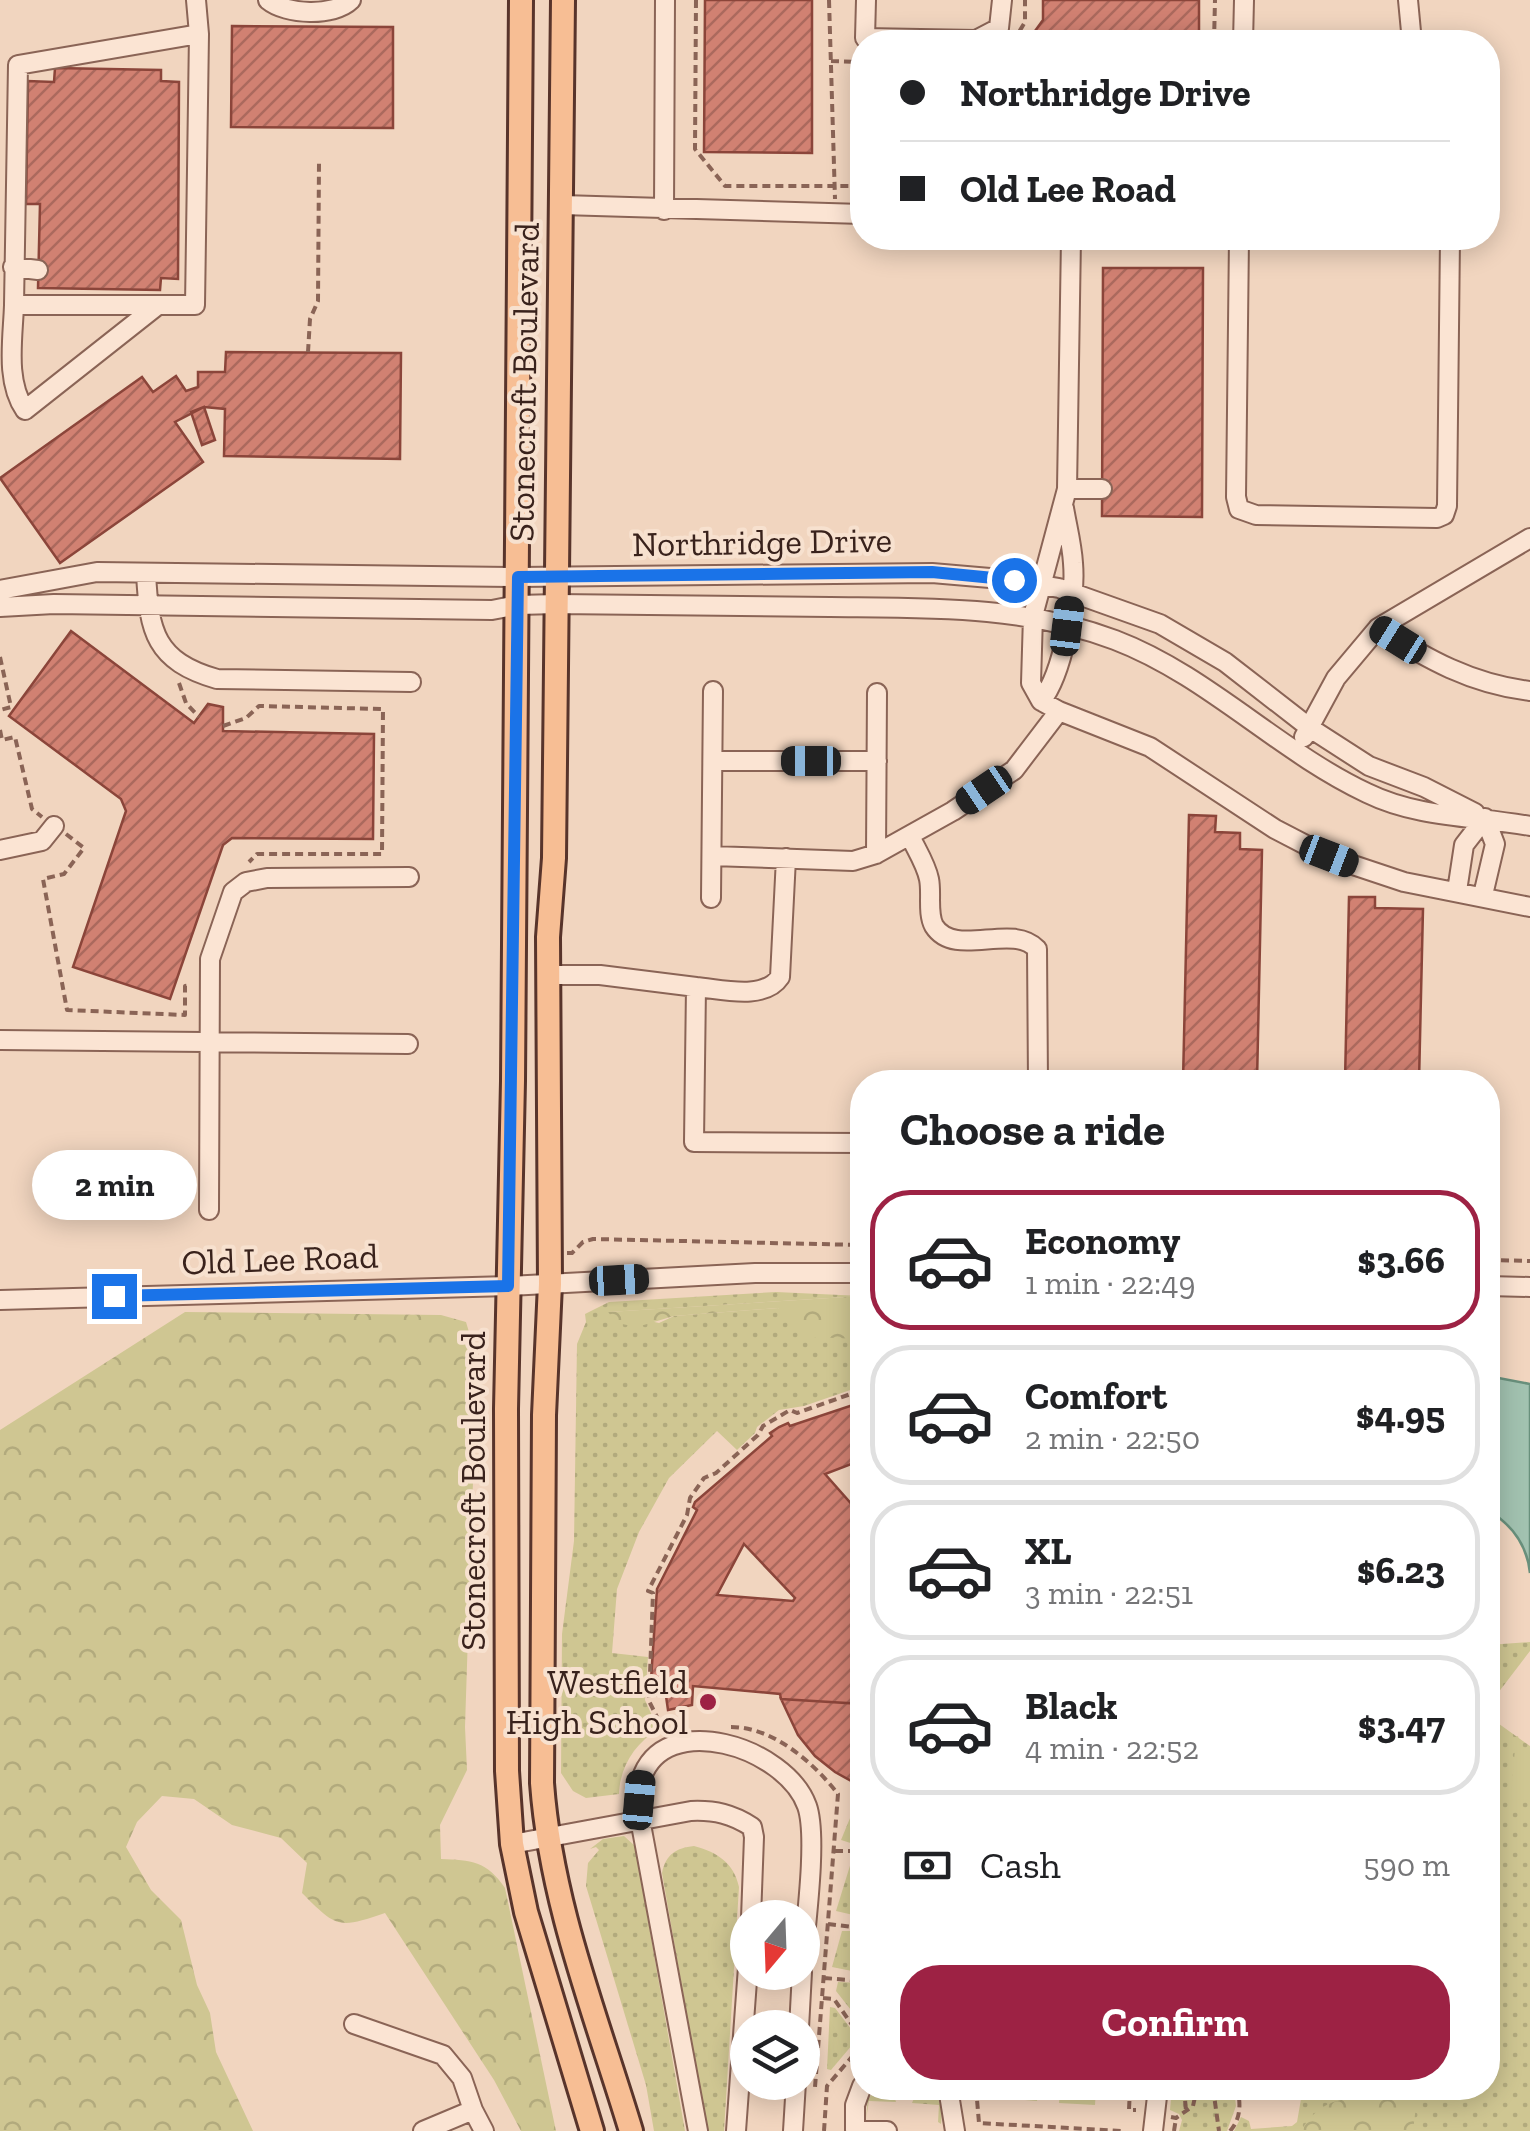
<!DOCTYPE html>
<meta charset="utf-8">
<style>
:root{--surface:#fff;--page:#f2f2f2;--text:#202124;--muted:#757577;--line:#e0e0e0;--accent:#9d2244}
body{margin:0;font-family:"Zilla Slab",serif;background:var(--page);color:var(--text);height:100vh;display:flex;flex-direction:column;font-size:38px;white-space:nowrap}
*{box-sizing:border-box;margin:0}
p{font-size:32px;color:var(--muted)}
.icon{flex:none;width:55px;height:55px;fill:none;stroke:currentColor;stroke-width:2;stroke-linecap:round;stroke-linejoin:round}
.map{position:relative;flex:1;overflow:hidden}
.sheet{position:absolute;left:850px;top:1070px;width:650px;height:1030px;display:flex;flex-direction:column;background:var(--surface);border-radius:40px;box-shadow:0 5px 25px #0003}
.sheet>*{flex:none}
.top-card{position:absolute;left:850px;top:30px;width:650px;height:220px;border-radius:40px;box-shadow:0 5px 25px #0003;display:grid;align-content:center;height:220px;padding:0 50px;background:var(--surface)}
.needle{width:65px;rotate:199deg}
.controls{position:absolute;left:730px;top:1900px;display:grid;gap:20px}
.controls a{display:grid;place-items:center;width:90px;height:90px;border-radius:50%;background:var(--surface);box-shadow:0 5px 25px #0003;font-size:50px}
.end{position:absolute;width:45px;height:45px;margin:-22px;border:12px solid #1a73e8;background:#fff;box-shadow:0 0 0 5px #fff}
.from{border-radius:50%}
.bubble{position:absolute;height:70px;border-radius:35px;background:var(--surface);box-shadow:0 5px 25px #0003;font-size:32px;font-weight:700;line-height:70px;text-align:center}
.car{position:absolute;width:30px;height:60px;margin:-30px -15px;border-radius:12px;box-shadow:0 0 8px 2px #0007;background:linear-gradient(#222 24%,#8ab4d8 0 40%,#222 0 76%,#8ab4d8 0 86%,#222 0)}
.top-card b{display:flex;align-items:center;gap:35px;height:95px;font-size:38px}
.top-card b+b{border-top:2px solid var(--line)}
.top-card i{width:25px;height:25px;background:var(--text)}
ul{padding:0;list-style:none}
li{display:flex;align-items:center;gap:30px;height:140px;margin:0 20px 15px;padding:0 30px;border:5px solid var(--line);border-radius:40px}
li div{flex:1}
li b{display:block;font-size:38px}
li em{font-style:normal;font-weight:700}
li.selected{border-color:var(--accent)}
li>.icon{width:90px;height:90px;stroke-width:1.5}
h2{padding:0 50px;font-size:45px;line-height:120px}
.pay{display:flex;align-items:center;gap:25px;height:110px;padding:0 50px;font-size:38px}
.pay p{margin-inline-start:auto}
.cta{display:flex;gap:20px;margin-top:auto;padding:20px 50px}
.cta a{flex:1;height:115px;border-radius:40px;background:var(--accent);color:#fff;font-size:40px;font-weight:700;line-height:115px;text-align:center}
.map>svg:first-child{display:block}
.grass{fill:url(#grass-dots)}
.forest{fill:url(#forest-crowns)}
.pitch{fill:#cfc692}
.water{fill:#a2c2b0;stroke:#69907c;stroke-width:2.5}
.building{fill:url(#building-hatch);stroke:#8b453a;stroke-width:2.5;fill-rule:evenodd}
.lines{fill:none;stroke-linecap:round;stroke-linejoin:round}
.minor-casing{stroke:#8a6456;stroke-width:22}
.major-casing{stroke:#58342b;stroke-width:28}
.path{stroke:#8a6456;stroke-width:4;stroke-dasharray:8 5;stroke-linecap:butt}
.minor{stroke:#fbe4d3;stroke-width:18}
.major{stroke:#f7be94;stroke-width:22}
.route{stroke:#1a73e8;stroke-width:12}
.poi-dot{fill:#9d2244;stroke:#f7e1cf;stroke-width:4}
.labels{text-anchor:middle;stroke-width:8;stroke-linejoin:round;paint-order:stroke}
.street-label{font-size:35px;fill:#39221c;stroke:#f7e1cf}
.poi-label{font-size:35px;fill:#39221c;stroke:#f7e1cf;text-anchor:end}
</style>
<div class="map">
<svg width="1530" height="2131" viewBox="0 0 1530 2131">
<defs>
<pattern id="grass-dots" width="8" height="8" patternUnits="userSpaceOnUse" patternTransform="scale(2.5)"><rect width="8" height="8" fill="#cfc692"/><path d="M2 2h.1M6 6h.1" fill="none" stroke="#b2aa7d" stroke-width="1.8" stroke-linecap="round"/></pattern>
<pattern id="forest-crowns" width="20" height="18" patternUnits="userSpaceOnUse" patternTransform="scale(2.5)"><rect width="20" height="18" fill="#cfc692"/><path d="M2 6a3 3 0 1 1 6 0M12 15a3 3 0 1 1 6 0" fill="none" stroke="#b2aa7d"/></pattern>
<pattern id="building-hatch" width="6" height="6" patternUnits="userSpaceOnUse" patternTransform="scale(2.5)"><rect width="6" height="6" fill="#d18172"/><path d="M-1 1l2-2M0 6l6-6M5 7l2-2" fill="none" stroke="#ab695d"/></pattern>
</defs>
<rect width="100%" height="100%" fill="#f1d5bf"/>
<path class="grass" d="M776 1292 862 1296 609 1312 659 1323 674 1316 778 1308 854 1339H862V1386L804 1406 779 1410 757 1427 755 1433 737 1450 717 1431 669 1478 639 1532 617 1589 612 1653 648 1657 645 1700 658 1729C635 1744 620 1766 619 1794L586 1798 573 1791 561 1773 562 1634 574 1541 577 1344 586 1322 585 1314 609 1302Z
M1530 1642V1651L1488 1706V1645Z
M1488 1716 1530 1746V2131H1234L1241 2117 1249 2121 1251 2129 1292 2126 1297 2122 1301 2099C1287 2086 1266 2090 1249 2092L1248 2098 1244 2096 1241 2088H1488Z
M862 1789 860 1846 841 1840Z
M624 1836 635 1846 685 2131H654L646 2085 586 1886 588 1863 599 1850 596 1847 590 1849 603 1839Z
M694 1846C717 1852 734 1863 739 1887L724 2131H707L662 1873C666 1854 676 1848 694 1846Z
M853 1856 862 1859V1917L836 1911Z
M842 1931H862V1973L832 1967Z
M838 1982 862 1983V2024L836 1991Z
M830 2007 835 2008 858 2038 831 2070 827 2069Z
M877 2088H892L896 2102 869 2101 866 2119 868 2099Z
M918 2088H931C940 2098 943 2110 941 2124L938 2122 939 2105 912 2103Z
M1172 2088H1234L1236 2106 1227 2131H1179L1182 2120 1179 2114 1170 2110Z"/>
<path class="forest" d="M862 1296V1339L808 1337 778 1308 674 1316 637 1327 617 1323 608 1312Z
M185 1312 441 1315 466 1322 477 1359 465 1727 467 1770 440 1825 441 1859C471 1860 487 1861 505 1888L556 2131H521L494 2080 385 1913C338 1929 337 1928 302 1893L307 1863 281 1838 232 1825 194 1799 162 1796 137 1822 126 1847 151 1890 181 1920 197 1985 210 2013 216 2052 253 2131H0V1430Z
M1394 2096 1417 2098 1413 2131H1301C1325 2091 1353 2100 1394 2096Z"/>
<path class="pitch" d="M1518 1736 1520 1746 1530 1756V1800L1511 1799 1515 1748 1510 1739Z
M1004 2088H1039L1037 2101 1003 2098Z
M1060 2088H1096L1095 2105 1059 2103Z"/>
<path class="water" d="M1488 1376 1530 1384V1573C1527 1544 1511 1524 1488 1510Z"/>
<path class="building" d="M705 0H812V153L704 152Z
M1043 0H1199V42H1027L1043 20Z
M232 26 393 27V128L231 127Z
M55 68 161 70V81L179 82 178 279 161 278 160 290 38 288 40 204H26L28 81 54 82Z
M862 75V177H860Z
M1103 268H1203L1202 517 1102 516Z
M226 352 401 353 400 459 224 456 225 409 204 407 175 422 203 462 60 563 0 478 142 377 153 392 176 376 186 391 198 387V372H225Z
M204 407 215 440 202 445 191 412Z
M71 631 194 723 208 704 223 707V731L374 734 373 839 232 838 223 845 170 999 73 967 126 811 121 799 9 716Z
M1189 815 1216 816 1215 832 1240 833V849L1262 850 1257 1082H1183Z
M1349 897H1375V908L1423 909 1419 1082H1345Z
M862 1402V1460L825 1474 862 1516V1704L781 1699 780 1694 693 1686 692 1705 668 1710 666 1696 650 1695 657 1589 697 1510 693 1507 695 1502 772 1436 770 1433 779 1427 788 1423 790 1426ZM744 1544 795 1598 793 1601 717 1595Z
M781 1699 862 1704V1787L835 1772 815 1756 798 1735Z"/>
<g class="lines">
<g class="minor-casing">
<path id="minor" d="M196 0 199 34
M268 0C286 15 334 17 351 0
M866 0 865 38 976 40 999 28 1002 0
M1408 0 1412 42
M199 34 195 305H14L18 65Z
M1243 42 1244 0
M562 205 862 214
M664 210 665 0
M1071 238 1067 489 1033 616 1031 683 1041 701 1059 711 1150 747 1275 829 1329 857 1404 882 1530 907
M1239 238 1236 497 1239 509 1256 515 1437 518 1444 515 1447 506 1450 238
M13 267 38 270
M14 305C13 338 5 381 25 410L158 305
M1067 489H1102
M146 573C149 632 155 661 217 679L411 682
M0 590 97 572 518 577 932 573 1013 580 1059 588 1160 624 1225 662 1310 728 1369 766 1424 787 1475 813
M0 607 54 604 492 610 518 605 557 604C648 605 739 606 830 607 926 608 1023 605 1115 640 1207 675 1278 751 1367 793 1418 818 1475 816 1530 826
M1378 628C1427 659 1471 684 1530 691
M1041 701C1063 674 1076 599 1073 563 1072 545 1067 526 1064 508
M1304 737 1336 678 1378 628 1530 538
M713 761H877
M910 836C916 849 926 864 929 879 932 893 927 913 934 926 955 959 1012 922 1037 949L1038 1082
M0 850 42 841 54 826
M876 854 877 693
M712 856 853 861 876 854 953 811 1014 770 1059 711
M786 858 780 977C764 1001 721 989 696 987L694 1142 862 1143
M1457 891 1464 845 1485 818
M1483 895 1495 844 1485 818
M711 898 713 691
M550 975H600L696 987
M0 1040 408 1044
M209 1210 210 959 233 892 246 882 267 878 409 877
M1488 1286 1530 1287
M0 1300 509 1286 755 1273H862
M512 1844 691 1811C715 1810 732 1814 752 1827L754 1837 751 1918
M354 2024 443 2055 462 2078 473 2110
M799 2028 802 1972
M948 2088 955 2131
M855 2129V2105L862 2086
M423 2131 473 2110 484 2131
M698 2131 640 1819C639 1806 638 1792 641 1780 663 1708 786 1747 807 1806 818 1837 805 1930 802 1967
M736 2131 748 1967
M793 2131 796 2082
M855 2131H887
M1153 2131 1158 2088"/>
</g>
<g class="major-casing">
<path id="major" d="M521 0 513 1081 506 1409 507 1771 512 1844 526 1912 592 2131
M563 0 554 858 548 937 550 1284 544 1415 542 1783C551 1905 596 2015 631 2131"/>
</g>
<path class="path" d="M696 0 695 149 725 186H862
M829 0 835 199
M1013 42 1025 22V0
M1214 42 1215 0
M831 61 862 62
M308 352 310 319 318 301 319 163
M0 657 11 707 0 710
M179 683 186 703 199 717
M223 726 246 718 259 706 383 709 382 854H257L249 862
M0 730 2 740 15 737 32 809 42 817
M66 834 84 848 64 874 43 879 67 1010 185 1015V986L191 985
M567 1253H572L583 1242 593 1239 862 1245
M1488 1260 1530 1261
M731 1727C773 1727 813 1762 838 1794L815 2087
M665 1733 649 1701 653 1593 648 1591 687 1515 690 1498 704 1478 716 1473 758 1435 763 1426 790 1410 797 1413 862 1390
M835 1851H860
M828 1924 862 1928
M824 1978 862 1981
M823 1998 834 1999 862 2039
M976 2088 979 2123 1122 2131
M1130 2088 1129 2110H1136
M1184 2088 1186 2111
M1213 2088 1219 2131
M1171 2117 1176 2118 1193 2106 1197 2088
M824 2131 827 2086 862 2045
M1174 2131 1176 2118
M1230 2131C1241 2119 1241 2103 1237 2088"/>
<use href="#minor" class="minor"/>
<use href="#major" class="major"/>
</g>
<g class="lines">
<path class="route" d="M114 1296 508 1286 518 577 932 572 1014 580"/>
</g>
<circle class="poi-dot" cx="708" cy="1702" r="10"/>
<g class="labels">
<g class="street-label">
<text transform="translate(524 382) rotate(-89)" y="12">Stonecroft Boulevard</text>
<text transform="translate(762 542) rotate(-1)" y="12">Northridge Drive</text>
<text transform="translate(280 1259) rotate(-2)" y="12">Old Lee Road</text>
<text transform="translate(473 1491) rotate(-90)" y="12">Stonecroft Boulevard</text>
</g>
<g class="poi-label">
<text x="688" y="1694">Westfield<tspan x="688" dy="40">High School</tspan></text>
</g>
</g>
</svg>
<div class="controls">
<a><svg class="needle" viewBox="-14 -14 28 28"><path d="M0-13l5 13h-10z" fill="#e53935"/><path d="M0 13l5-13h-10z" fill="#757577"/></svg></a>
<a><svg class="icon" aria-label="layers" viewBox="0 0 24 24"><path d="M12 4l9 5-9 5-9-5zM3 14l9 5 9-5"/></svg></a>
</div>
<i class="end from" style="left:1014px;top:580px"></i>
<i class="end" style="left:114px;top:1296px"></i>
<div class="bubble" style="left:32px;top:1150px;width:165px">2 min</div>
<i class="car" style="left:1067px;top:626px;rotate:7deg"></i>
<i class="car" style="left:1398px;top:640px;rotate:302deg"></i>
<i class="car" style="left:811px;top:761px;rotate:270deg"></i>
<i class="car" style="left:984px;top:790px;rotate:236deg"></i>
<i class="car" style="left:1329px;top:856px;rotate:111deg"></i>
<i class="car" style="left:619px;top:1280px;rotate:87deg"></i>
<i class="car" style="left:639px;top:1800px;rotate:5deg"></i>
<div class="top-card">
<b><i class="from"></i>Northridge Drive</b>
<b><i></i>Old Lee Road</b>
</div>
<section class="sheet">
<h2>Choose a ride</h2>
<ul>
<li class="selected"><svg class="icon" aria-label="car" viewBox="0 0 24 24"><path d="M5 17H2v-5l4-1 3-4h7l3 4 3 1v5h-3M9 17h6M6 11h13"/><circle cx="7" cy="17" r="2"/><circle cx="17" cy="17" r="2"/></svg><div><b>Economy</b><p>1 min · 22:49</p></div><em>$3.66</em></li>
<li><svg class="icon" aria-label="car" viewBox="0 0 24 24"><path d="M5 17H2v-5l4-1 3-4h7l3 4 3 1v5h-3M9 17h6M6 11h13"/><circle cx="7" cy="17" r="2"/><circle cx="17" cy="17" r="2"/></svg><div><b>Comfort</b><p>2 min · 22:50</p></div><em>$4.95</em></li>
<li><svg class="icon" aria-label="car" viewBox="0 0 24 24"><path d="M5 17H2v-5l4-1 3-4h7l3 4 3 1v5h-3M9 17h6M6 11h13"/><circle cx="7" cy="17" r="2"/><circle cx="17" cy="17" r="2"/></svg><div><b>XL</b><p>3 min · 22:51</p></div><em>$6.23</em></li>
<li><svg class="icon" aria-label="car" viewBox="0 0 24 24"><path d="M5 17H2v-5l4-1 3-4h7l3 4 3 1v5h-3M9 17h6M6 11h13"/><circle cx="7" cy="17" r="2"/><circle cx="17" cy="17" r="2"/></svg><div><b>Black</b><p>4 min · 22:52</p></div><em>$3.47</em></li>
</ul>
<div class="pay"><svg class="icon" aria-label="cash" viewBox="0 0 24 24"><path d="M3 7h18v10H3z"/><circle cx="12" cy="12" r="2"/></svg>Cash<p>590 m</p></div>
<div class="cta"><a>Confirm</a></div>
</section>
</div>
